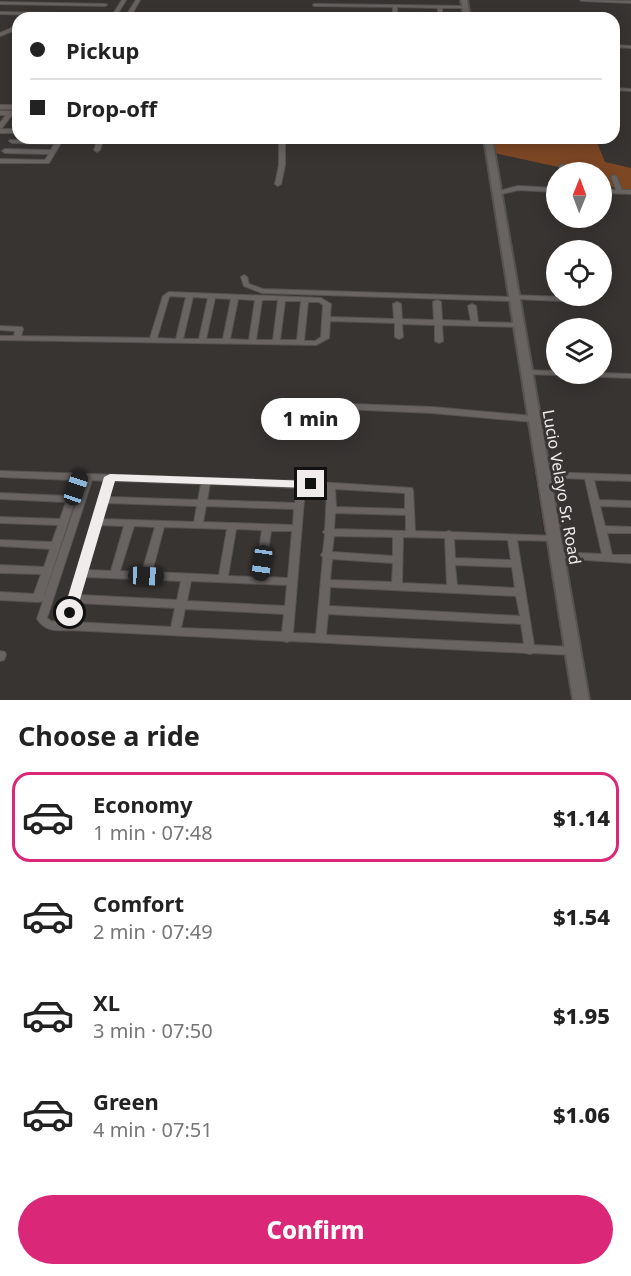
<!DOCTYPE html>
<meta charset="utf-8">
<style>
:root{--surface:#fff;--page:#f2f2f2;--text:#222;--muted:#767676;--line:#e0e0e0;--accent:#db2777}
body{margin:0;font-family:"Noto Sans",sans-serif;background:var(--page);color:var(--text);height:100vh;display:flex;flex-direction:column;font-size:22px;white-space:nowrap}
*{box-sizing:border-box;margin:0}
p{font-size:20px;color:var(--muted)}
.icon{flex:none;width:33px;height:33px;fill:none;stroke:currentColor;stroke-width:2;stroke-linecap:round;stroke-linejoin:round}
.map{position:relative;height:700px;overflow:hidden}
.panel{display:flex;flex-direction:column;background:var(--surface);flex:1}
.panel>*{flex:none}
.banner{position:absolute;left:12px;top:12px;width:608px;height:132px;border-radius:18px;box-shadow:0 3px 15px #0003;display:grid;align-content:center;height:132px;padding:0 18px;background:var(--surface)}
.needle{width:39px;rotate:1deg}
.buttons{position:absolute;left:546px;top:162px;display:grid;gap:12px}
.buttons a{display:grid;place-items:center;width:66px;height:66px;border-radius:50%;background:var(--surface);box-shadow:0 3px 15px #0003;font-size:30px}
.end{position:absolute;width:27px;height:27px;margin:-14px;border:8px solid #efeceb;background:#111;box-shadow:0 0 0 3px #111}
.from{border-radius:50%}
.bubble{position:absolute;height:42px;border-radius:21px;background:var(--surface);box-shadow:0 3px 15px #0003;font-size:20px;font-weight:800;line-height:42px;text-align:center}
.car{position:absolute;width:18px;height:36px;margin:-18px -9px;border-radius:8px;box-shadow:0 0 4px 2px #0007;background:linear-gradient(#222 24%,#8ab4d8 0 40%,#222 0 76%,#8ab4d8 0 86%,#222 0)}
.banner b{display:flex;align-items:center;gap:21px;height:57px;font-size:22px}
.banner b+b{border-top:2px solid var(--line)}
.banner i{width:15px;height:15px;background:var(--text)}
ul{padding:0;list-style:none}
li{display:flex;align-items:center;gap:18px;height:90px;margin:0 12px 9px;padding:0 6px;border:3px solid transparent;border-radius:18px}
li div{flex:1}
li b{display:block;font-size:22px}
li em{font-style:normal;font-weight:800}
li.on{border-color:var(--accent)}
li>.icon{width:54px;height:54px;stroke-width:1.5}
h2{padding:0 18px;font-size:27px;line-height:72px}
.primary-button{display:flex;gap:12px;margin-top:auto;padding:12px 18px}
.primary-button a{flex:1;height:69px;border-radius:36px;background:var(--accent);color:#fff;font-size:24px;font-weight:800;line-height:69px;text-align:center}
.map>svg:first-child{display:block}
.green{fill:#7d4724}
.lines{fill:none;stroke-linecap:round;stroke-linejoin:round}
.stream-far2{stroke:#311000;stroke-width:1.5}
.stream-far1{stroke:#311000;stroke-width:2}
.stream{stroke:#311000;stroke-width:3}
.minor-casing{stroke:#555250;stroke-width:2}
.secondary-casing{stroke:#555250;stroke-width:4}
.minor{fill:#696462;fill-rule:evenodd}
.secondary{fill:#696462;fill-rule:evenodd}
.route{fill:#efeceb}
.labels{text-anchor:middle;stroke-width:6;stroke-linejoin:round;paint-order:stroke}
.street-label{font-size:16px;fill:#efeceb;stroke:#383432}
</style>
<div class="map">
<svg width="631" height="700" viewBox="0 0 631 700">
<rect width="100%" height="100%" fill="#383432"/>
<path class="green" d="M491 138H595L605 162 631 168V192H624L602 182V172H581L494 153Z"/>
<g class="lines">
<path class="stream-far2" d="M500 242 504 268"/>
<path class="stream-far1" d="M504 266 528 416
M529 421 535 458"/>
<path class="stream" d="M534 457 546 535
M548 541 553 574
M569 673 572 698"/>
<g class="minor-casing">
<path id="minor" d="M122 0H126L117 15 127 14 136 0H140L131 16 124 17 0 14V12L113 14Z
M580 0 631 1V3L582 1Z
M0 2 105 4 107 5 105 6 0 4Z
M315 4 465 6 467 7 465 8H442V18H438V8L397 7V18H393V7L314 6 313 5Z
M16 26H18V29L0 36V33Z
M614 45 631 46V48L614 47Z
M614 88 631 89V91L614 90Z
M0 105H18V109H0Z
M0 111H18V115H12L2 128 0 129V123L6 115H0Z
M0 129H18V133H0Z
M58 138H64L49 163H0V159L45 160 49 154 5 153 2 151 5 149 51 150 54 144 12 143 9 141 10 140 56 141Z
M98 138H104L100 150 97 152 94 150Z
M279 138H285V165L281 184 278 186 275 184 279 165Z
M562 164 565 166 567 172H561L559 166Z
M614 175 617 177 622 190H631V194L602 193V189L616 190 611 177Z
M518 186 556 188V192L518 190 497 195 494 193 495 192Z
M244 275 247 277 249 284 263 289 510 297 513 295 585 298 589 300 585 302 516 299 513 301 262 293 244 286 241 277Z
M169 292 321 298 331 304 330 317 394 319 393 304 397 302 401 304 402 319 434 320 433 302 437 300 441 302 442 320 471 321 468 306 472 304 476 306 478 322 517 323 521 325 517 327 442 325 443 341 439 343 435 341V325L402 324 403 337 399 339 395 337V323L330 321 329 338 316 345 0 340V336H14L15 331 0 330V326L22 327 23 329 21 336 150 338 163 296ZM170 296 186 297 176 339 157 338 169 297ZM193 297 208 298 199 339H183ZM215 298 231 299 223 339H206ZM238 299 255 300 249 340 230 339ZM262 300H278L273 340H256ZM285 301H301L297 340H280ZM308 302H319L323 305 321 337 315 341H304Z
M522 370 556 371V374H560L556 375 525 374H522L521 372Z
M602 373 631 374V378L576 376 572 374Z
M324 403 432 407 533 416 537 419 533 422 432 413 321 408 320 406 321 404Z
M0 471 301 481 314 484 318 482 412 488 413 490 415 531 446 532 449 531 452 532 557 536 559 538 557 540 554 541 517 540 534 645 573 647 577 648 578 651 577 654 573 655 533 653 530 654 526 653 290 641 287 642 283 641 69 630C55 631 45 631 37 619L43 601 38 602 0 600V592L34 594 41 574 0 573V565L44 567 50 549 0 546V540L52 542 58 525 0 523V517L60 519 66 502 0 499V493L68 496 73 480 0 477ZM82 480H84L44 597V596ZM92 480 105 481 63 622 51 621 47 618ZM113 481 201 484 198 500 109 497ZM210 484 296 488 295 503 207 500ZM314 486 318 488 327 489 325 530 323 532 325 534 323 552 321 555 323 557 316 634 293 633 305 488H311ZM335 489 405 493V509L336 507ZM107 503 197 506 194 522 102 519ZM206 506 294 509 293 525 203 522ZM335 513 406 515V531L334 529ZM100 525 124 526 111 571 88 570ZM134 526 155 527 142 572 120 571ZM164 527 227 529 219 575 152 572ZM236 529 262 530 255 577 228 576ZM271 531H292L288 578 264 577ZM334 536 393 537V556L332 552ZM403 537 445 538 447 585 402 583ZM454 539 508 540 511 560 455 558ZM332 559 393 563 392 582 330 580ZM455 565 512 567 515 588 457 585ZM86 577 181 581 177 600 80 595ZM191 581 287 585 285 606 187 601ZM330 587 516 596 520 616 329 606ZM78 603 175 608 171 627 72 622ZM185 609 284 614 282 632 181 628ZM328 614 521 624 524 644 326 635Z
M543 472 631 475V481L594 480 599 500 631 501V507L600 506 605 526 631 527V533H607L612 555H631V563L554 558 552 556 554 554 557 552 602 554 585 479 540 477 539 475 540 473Z
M0 651 5 652 6 655 4 660 0 661Z"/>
</g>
<g class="secondary-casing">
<path id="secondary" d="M461 0H467L470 18H464Z
M484 138H492L589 700H573Z"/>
</g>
<use href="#minor" class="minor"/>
<use href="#secondary" class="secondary"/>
</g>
<path class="route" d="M110 474 311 481 317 484 311 488 115 481 76 613 70 618 63 613 104 477Z"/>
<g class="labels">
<g class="street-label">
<text transform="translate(562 487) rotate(80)" y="6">Lucio Velayo Sr. Road</text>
</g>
</g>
</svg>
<div class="buttons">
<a><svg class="needle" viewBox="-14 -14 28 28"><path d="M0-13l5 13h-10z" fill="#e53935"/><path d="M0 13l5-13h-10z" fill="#767676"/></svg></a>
<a><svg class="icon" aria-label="locate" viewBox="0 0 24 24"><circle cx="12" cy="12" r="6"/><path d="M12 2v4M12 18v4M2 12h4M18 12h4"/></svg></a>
<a><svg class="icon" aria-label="layers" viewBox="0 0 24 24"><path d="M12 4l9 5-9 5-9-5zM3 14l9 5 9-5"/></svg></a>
</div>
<i class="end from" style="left:70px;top:613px"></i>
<i class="end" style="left:311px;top:484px"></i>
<div class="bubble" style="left:261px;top:398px;width:99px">1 min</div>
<i class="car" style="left:76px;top:488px;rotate:19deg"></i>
<i class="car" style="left:262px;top:563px;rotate:188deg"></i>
<i class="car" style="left:146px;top:576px;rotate:93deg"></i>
<div class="banner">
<b><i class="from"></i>Pickup</b>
<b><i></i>Drop-off</b>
</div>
</div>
<section class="panel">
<h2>Choose a ride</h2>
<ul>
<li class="on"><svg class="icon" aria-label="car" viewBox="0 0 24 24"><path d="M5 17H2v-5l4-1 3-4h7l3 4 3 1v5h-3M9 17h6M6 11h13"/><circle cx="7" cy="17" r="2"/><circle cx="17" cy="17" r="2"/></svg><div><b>Economy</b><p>1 min · 07:48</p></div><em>$1.14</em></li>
<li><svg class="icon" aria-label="car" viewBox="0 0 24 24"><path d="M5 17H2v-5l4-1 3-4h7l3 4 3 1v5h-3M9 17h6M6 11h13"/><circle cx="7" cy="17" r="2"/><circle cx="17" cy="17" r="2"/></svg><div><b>Comfort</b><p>2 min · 07:49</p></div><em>$1.54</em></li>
<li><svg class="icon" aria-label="car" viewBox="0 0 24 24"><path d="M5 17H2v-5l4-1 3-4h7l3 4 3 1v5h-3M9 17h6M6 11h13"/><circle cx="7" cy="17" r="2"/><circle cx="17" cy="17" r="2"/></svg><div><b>XL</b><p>3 min · 07:50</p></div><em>$1.95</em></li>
<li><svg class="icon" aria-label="car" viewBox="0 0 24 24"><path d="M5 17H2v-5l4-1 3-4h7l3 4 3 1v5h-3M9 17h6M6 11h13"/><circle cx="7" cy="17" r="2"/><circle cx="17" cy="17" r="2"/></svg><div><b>Green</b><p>4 min · 07:51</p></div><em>$1.06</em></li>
</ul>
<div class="primary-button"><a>Confirm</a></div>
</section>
